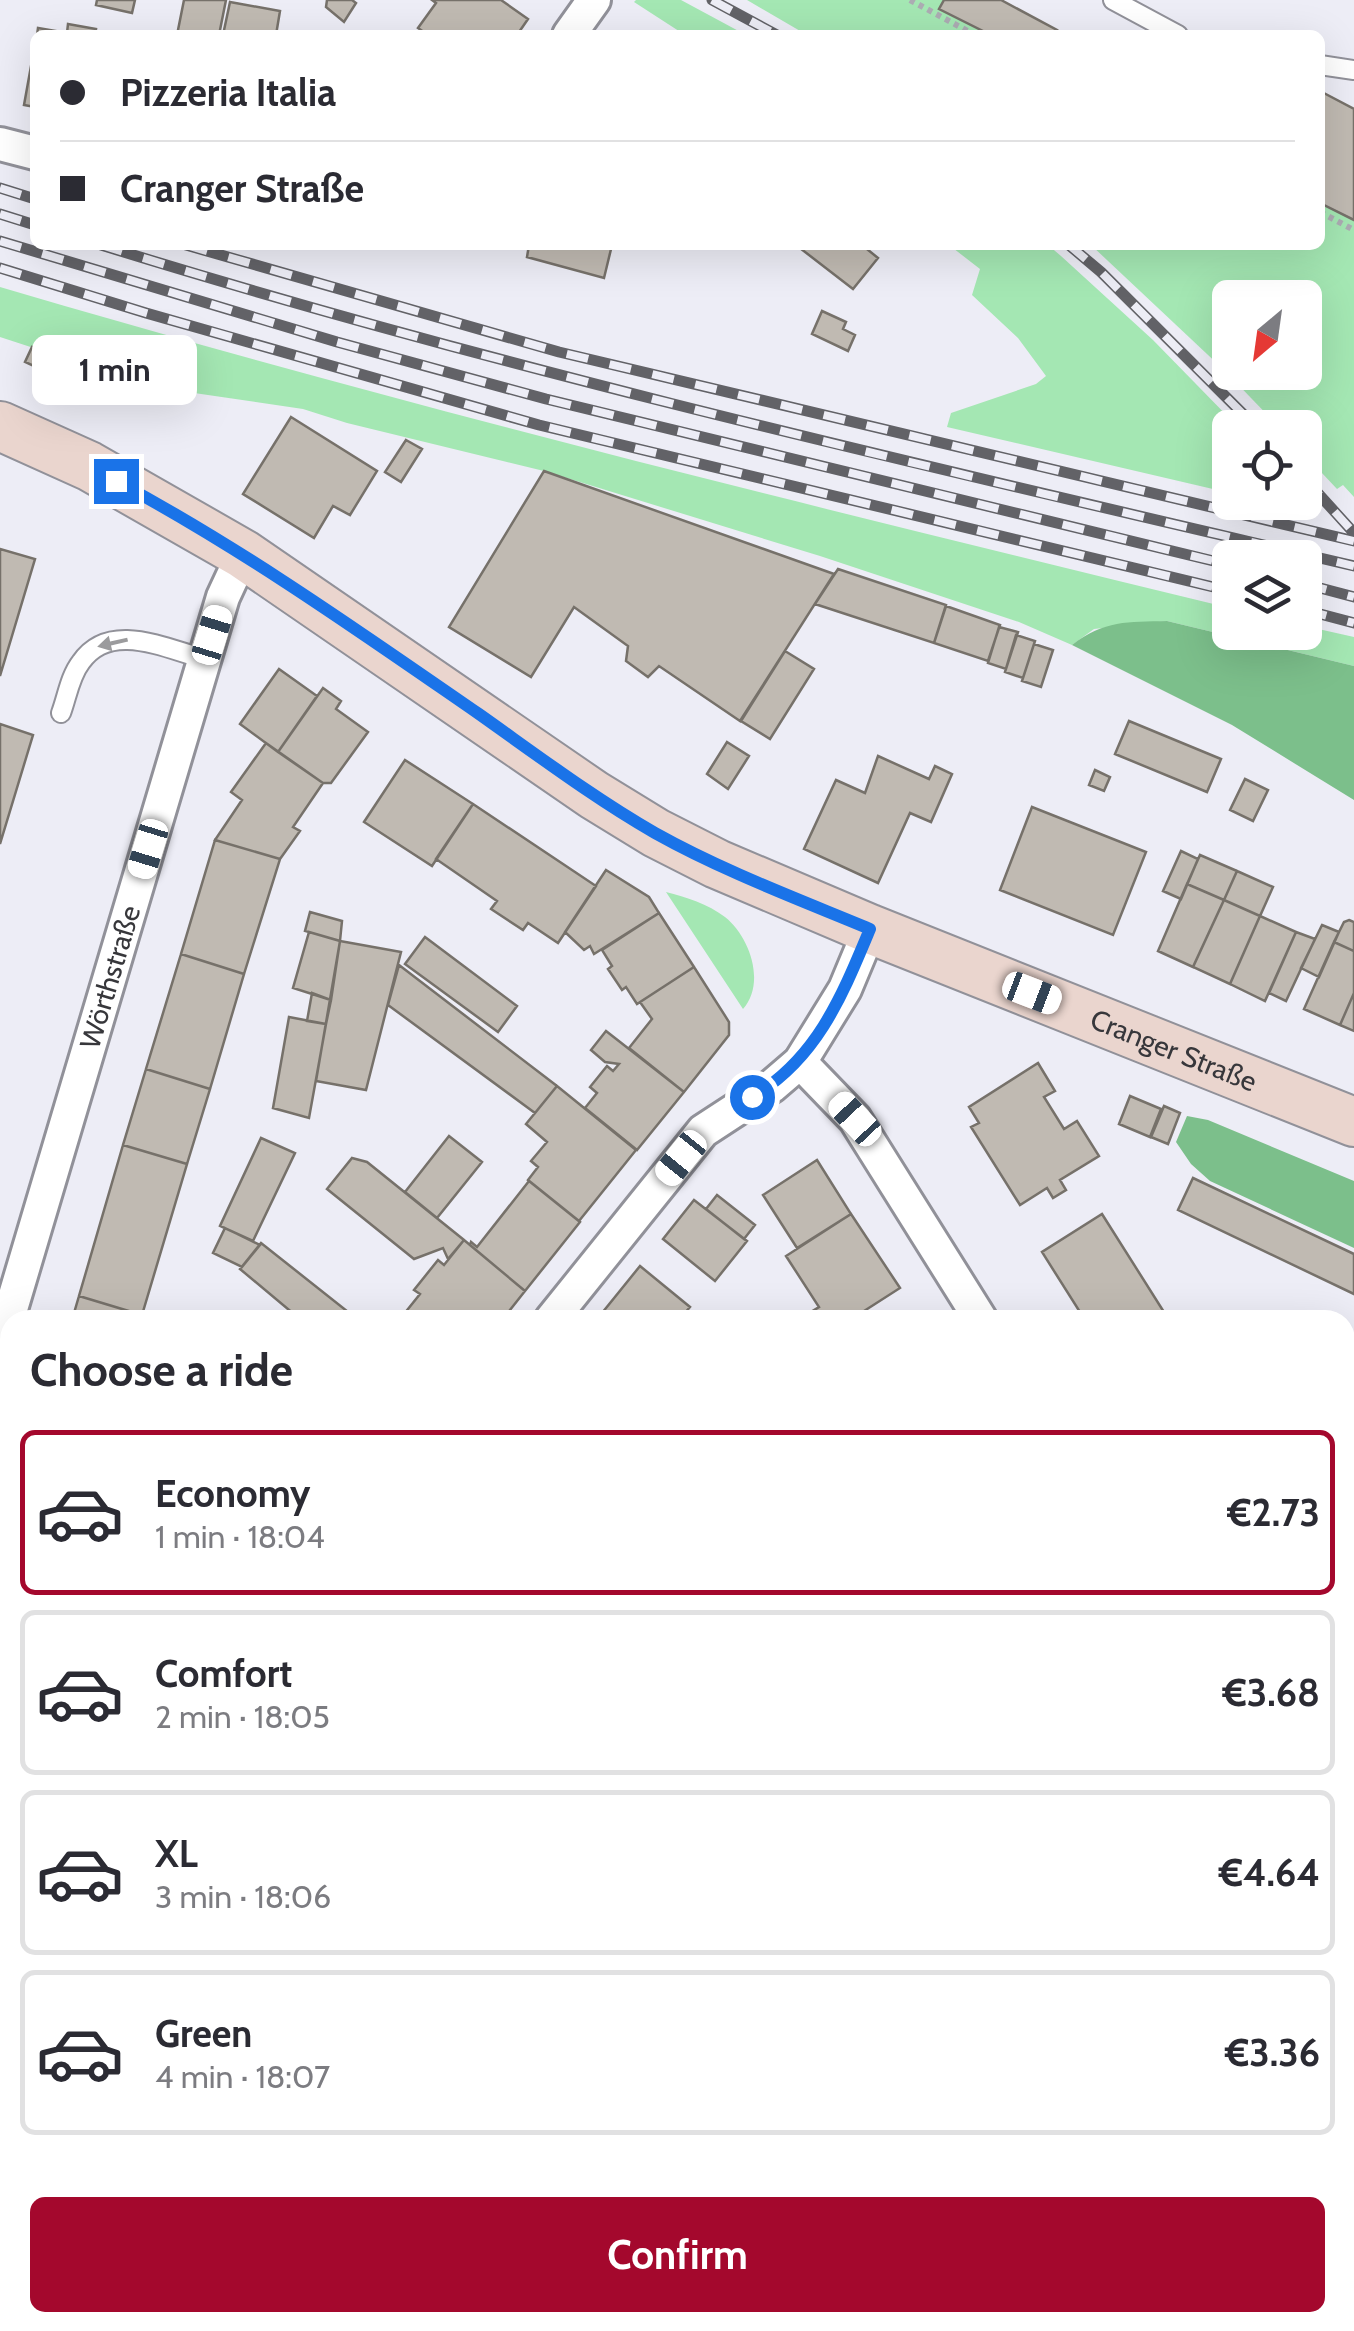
<!DOCTYPE html>
<meta charset="utf-8">
<style>
:root{--surface:#fff;--page:#f2f2f3;--text:#2b2b33;--muted:#7c7c81;--line:#e1e1e2;--accent:#a4082d}
body{margin:0;font-family:Cabin,sans-serif;background:var(--page);color:var(--text);height:100vh;display:flex;flex-direction:column;font-size:38px;white-space:nowrap}
*{box-sizing:border-box;margin:0}
p{font-size:32px;color:var(--muted)}
.icon{flex:none;width:55px;height:55px;fill:none;stroke:currentColor;stroke-width:2;stroke-linecap:round;stroke-linejoin:round}
.map{position:relative;flex:1;overflow:hidden}
.panel{position:absolute;left:0px;top:1310px;width:1355px;height:1022px;display:flex;flex-direction:column;background:var(--surface);border-radius:30px 30px 0 0;box-shadow:0 10px 40px #0002}
.panel>*{flex:none}
.banner{position:absolute;left:30px;top:30px;width:1295px;height:220px;border-radius:15px;box-shadow:0 10px 40px #0002;display:grid;align-content:center;height:220px;padding:0 30px;background:var(--surface)}
.needle{width:65px;rotate:209deg}
.tools{position:absolute;left:1212px;top:280px;display:grid;gap:20px}
.tools a{display:grid;place-items:center;width:110px;height:110px;border-radius:15px;background:var(--surface);box-shadow:0 10px 40px #0002;font-size:50px}
.end{position:absolute;width:45px;height:45px;margin:-22px;border:12px solid #1a73e8;background:#fff;box-shadow:0 0 0 5px #fff}
.from{border-radius:50%}
.bubble{position:absolute;height:70px;border-radius:15px;background:var(--surface);box-shadow:0 10px 40px #0002;font-size:32px;font-weight:800;line-height:70px;text-align:center}
.car{position:absolute;width:30px;height:60px;margin:-30px -15px;border-radius:12px;box-shadow:0 0 8px 2px #0007;background:linear-gradient(#fff 24%,#345 0 40%,#fff 0 76%,#345 0 86%,#fff 0)}
.banner b{display:flex;align-items:center;gap:35px;height:95px;font-size:38px}
.banner b+b{border-top:2px solid var(--line)}
.banner i{width:25px;height:25px;background:var(--text)}
ul{padding:0;list-style:none}
li{display:flex;align-items:center;gap:30px;height:165px;margin:0 20px 15px;padding:0 10px;border:5px solid var(--line);border-radius:15px}
li div{flex:1}
li b{display:block;font-size:38px}
li em{font-style:normal;font-weight:800}
li.selected{border-color:var(--accent)}
li>.icon{width:90px;height:90px;stroke-width:1.5}
h2{padding:0 30px;font-size:45px;line-height:120px}
.action{display:flex;gap:20px;margin-top:auto;padding:20px 30px}
.action a{flex:1;height:115px;border-radius:15px;background:var(--accent);color:#fff;font-size:40px;font-weight:800;line-height:115px;text-align:center}
.map>svg:first-child{display:block}
.green{fill:#a4e7b3;fill-rule:evenodd}
.forest{fill:#7cbf8b}
.building{fill:#c0bab2;stroke:#76716a;stroke-width:2.5}
.lines{fill:none;stroke-linecap:round;stroke-linejoin:round}
.lane-casing{stroke:#919199;stroke-width:22}
.street-casing{stroke:#919199;stroke-width:38}
.secondary-casing{stroke:#919199;stroke-width:52}
.path{stroke:#acacb3;stroke-width:6;stroke-dasharray:5 5;stroke-linecap:butt}
.lane{stroke:#fff;stroke-width:18}
.street{stroke:#fff;stroke-width:32}
.secondary{stroke:#ead5ce;stroke-width:48}
.rail-casing{stroke:#626267;stroke-width:11}
.rail{stroke:#ededf6;stroke-width:8;stroke-dasharray:22;stroke-linecap:butt}
.oneway{fill:#9b9b9d}
.route{stroke:#1a73e8;stroke-width:12}
.labels{text-anchor:middle;stroke-width:8;stroke-linejoin:round;paint-order:stroke}
.street-label{font-size:28px;fill:#37373b;stroke:#ededf6}
</style>
<div class="map">
<svg width="1354" height="2331" viewBox="0 0 1354 2331">
<rect width="100%" height="100%" fill="#ededf6"/>
<path class="green" d="M636 0H681L746 35H685L634 2Z
M747 0H944L940 9 991 35H807Z
M1320 203 1354 220V497L1343 485 1337 489 1305 455V428L1279 427 1224 370 1091 245H1320ZM1230 298H1305V372H1230Z
M949 245H1048L1061 256 1153 340 1238 427 1230 428V493L947 427 951 413 1036 384 1046 376 1018 338 972 295 980 269Z
M0 287C407 407 818 508 1230 608V632H1305V626L1354 637V666L1167 621 1094 629 1072 645 1019 622 820 556 544 471 347 423 303 409 153 387 0 337Z
M666 892C686 897 708 904 725 917 750 937 766 983 743 1009Z"/>
<path class="forest" d="M1167 621 1354 666V800L1232 725 1072 645C1105 620 1127 622 1167 621Z
M1187 1116 1208 1120 1354 1181V1248L1210 1181 1191 1164 1176 1142Z"/>
<path class="building" d="M97 0H135L132 13 96 5Z
M184 0H226L219 35H177Z
M327 0H352L356 3 344 22 326 7Z
M432 0H501L528 19 517 35H428L418 28 436 3Z
M944 0H1001L1057 30 1054 35H991L939 9Z
M230 2 280 11 276 35H223Z
M68 24 96 29 95 35H37L38 28 67 33Z
M35 44V107L24 105Z
M1320 91 1354 109V220L1320 203Z
M529 245H612L604 278 527 257Z
M796 245H862L878 258 853 289Z
M822 311 846 322 843 329 855 335 848 351 812 334Z
M32 347 67 363 60 378 25 362Z
M291 417 377 471 350 515 333 506 314 538 243 494Z
M406 440 422 449 401 482 385 472Z
M544 471 834 574 740 721 659 666 648 677 626 661 628 646 574 607 531 677 449 627Z
M0 549 35 559 0 676Z
M838 569 946 605 934 643 815 604Z
M946 606 1000 625 988 661 934 643Z
M999 627 1018 632 1006 669 988 663Z
M1016 635 1035 641 1023 678 1005 672Z
M1034 644 1053 650 1041 687 1022 681Z
M785 651 814 669 770 739 741 721Z
M279 669 317 696 278 752 240 724Z
M323 688 341 701 336 709 368 732 331 783H323L278 752Z
M1129 721 1221 759 1207 792 1115 754Z
M0 724 33 735 0 844Z
M727 742 749 756 728 789 707 774Z
M266 743 323 783 293 827 300 831 280 859 215 840 242 800 231 792Z
M878 756 929 779 935 766 952 774 931 822 910 813 878 883 804 849 836 780 865 793Z
M405 760 473 804 432 866 364 822Z
M1095 770 1110 777 1104 791 1089 785Z
M1245 779 1268 790 1253 821 1230 810Z
M473 804 596 886 558 943 528 923 523 930 491 909 497 901 436 859Z
M1032 807 1146 852 1113 935 1000 890Z
M215 840 280 859 244 974 181 954Z
M1181 851 1198 859 1181 899 1163 891Z
M1200 855 1237 871 1224 900 1187 884Z
M606 870 649 897 659 913 594 954 590 946 584 950 565 932Z
M1237 871 1273 887 1260 916 1224 900Z
M1187 884 1224 900 1193 967 1158 951Z
M1224 900 1260 916 1230 984 1193 967Z
M310 912 342 921 340 941 305 931Z
M659 913 694 967 637 1004 626 987 622 990 608 969 612 966 602 950Z
M1260 916 1296 932 1265 1001 1230 984Z
M1349 920 1354 922V951L1334 942 1344 922Z
M1322 925 1339 932 1319 977 1301 968Z
M309 932 340 941 331 1000 293 988Z
M1296 932 1315 939 1286 1001 1269 993Z
M425 937 517 1006 498 1032 405 964Z
M340 941 401 952 366 1090 316 1081Z
M1334 942 1354 951V993L1340 1025 1304 1009Z
M181 954 244 974 210 1089 146 1069Z
M399 965 557 1086 535 1113 388 1005Z
M694 967 729 1022V1035L684 1092 629 1048 652 1019 640 1002Z
M312 993 331 1000 326 1024 307 1021Z
M1354 993V1031L1340 1025Z
M289 1017 326 1024 309 1118 273 1108Z
M606 1031 684 1092 637 1150 585 1108 597 1093 590 1087 607 1066 613 1071 619 1064 605 1062 591 1050Z
M1038 1063 1055 1091 1044 1097 1064 1129 1077 1121 1099 1156 1060 1180 1066 1190 1053 1198 1047 1188 1020 1205 971 1127 979 1123 969 1107Z
M146 1069 210 1089 187 1164 123 1145Z
M557 1086 636 1150 579 1221 528 1180 538 1167 531 1161 547 1142 526 1124Z
M1130 1096 1161 1109 1150 1137 1119 1124Z
M1164 1106 1180 1113 1168 1144 1151 1137Z
M449 1136 482 1162 437 1218 405 1192Z
M261 1138 295 1153 253 1241 220 1226Z
M123 1145 187 1164 142 1315 79 1296Z
M352 1158 367 1162 464 1240 448 1259 443 1248 414 1259 327 1189Z
M817 1160 851 1214 797 1248 763 1195Z
M1193 1178 1354 1254V1294L1178 1210Z
M529 1181 580 1222 525 1291 470 1245 471 1242 477 1247Z
M717 1195 755 1225 744 1239 706 1209Z
M694 1200 747 1241 715 1281 663 1239Z
M851 1214 900 1288 850 1320H816L811 1312 819 1307 786 1256Z
M1102 1214 1169 1320H1085L1042 1252Z
M225 1228 260 1245 242 1267 213 1253Z
M464 1240 525 1291 502 1320 400 1319 420 1294 414 1290 438 1260 444 1265Z
M261 1243 357 1319 301 1320 240 1269Z
M640 1266 690 1307 679 1320H611L602 1313Z
M79 1296 142 1315 140 1320H72Z
M2 1481 10 1483V1610L0 1607Z
M1345 1492 1354 1506V1570L1345 1576Z
M0 1607 10 1610V1663L0 1696Z
M1346 1668 1354 1681V1732L1345 1737Z
M10 1828V1919L0 1923V1840Z
M1347 2002 1354 2014V2025L1345 2030Z
M1354 2025V2165L1345 2170V2030Z
M1345 2273H1354V2331H1341L1340 2322H1345Z
M986 2322H1125V2331H987Z
M1125 2322H1215V2331H1125Z
M1251 2322H1340L1341 2331H1252Z"/>
<g class="lines">
<g class="lane-casing">
<path id="lane" d="M1113 0 1178 35
M1320 65 1354 70
M61 713C67 697 70 676 81 662 110 620 166 649 205 659"/>
</g>
<g class="street-casing">
<g id="street">
<path d="M569 35 594 0"/>
<path d="M0 144 35 153"/>
<path d="M800 1062 855 1119 981 1320"/>
<path d="M551 1320 703 1131 772 1086 800 1062 845 989 870 929"/>
<path id="s1" d="M0 1346 223 597 243 554"/>
<path d="M1345 1902 1354 1917"/>
<path d="M52 2322V2331"/>
</g>
</g>
<g class="secondary-casing">
<g id="secondary">
<path id="s2" d="M0 426 89 466 243 554 594 795 656 833 717 864 870 929 1354 1122"/>
<path d="M1345 2230H1354"/>
<path d="M0 2303H10"/>
</g>
</g>
<path class="path" d="M910 0 975 35
M1320 212 1354 230
M0 1963 10 1965
M959 2322V2331"/>
<use href="#lane" class="lane"/>
<use href="#street" class="street"/>
<use href="#secondary" class="secondary"/>
<g class="rail-casing">
<path id="rail" d="M712 0 777 35
M0 188 35 199
M0 214 35 225
M0 241 337 342 546 399 1230 565
M101 245C513 373 934 468 1354 566
M186 245 559 352 1354 541
M1069 245 1101 272 1257 428
M0 268 146 313 539 425 1230 591
M1305 479 1354 533
M1305 584 1354 597
M1305 610 1354 623"/>
</g>
<use href="#rail" class="rail"/>
</g>
<defs><path id="oneway-solid" d="M-6-.8H1V-3.2L6.5 0L1 3.2V.8H-6Z" transform="scale(2.5)"/></defs>
<use class="oneway" href="#oneway-solid" transform="translate(113 643) rotate(167)"/>
<g class="lines">
<path class="route" d="M116 481C243 549 360 632 479 714 537 755 594 798 655 833 723 871 798 899 870 929 842 996 817 1059 752 1097"/>
</g>
<g class="labels">
<g class="street-label">
<text dy="10" stroke="none"><textPath href="#s1" startOffset="385">Wörthstraße</textPath></text>
<text dy="10" stroke="none"><textPath href="#s2" startOffset="1335">Cranger Straße</textPath></text>
</g>
</g>
</svg>
<div class="tools">
<a><svg class="needle" viewBox="-14 -14 28 28"><path d="M0-13l5 13h-10z" fill="#e53935"/><path d="M0 13l5-13h-10z" fill="#7c7c81"/></svg></a>
<a><svg class="icon" aria-label="locate" viewBox="0 0 24 24"><circle cx="12" cy="12" r="6"/><path d="M12 2v4M12 18v4M2 12h4M18 12h4"/></svg></a>
<a><svg class="icon" aria-label="layers" viewBox="0 0 24 24"><path d="M12 4l9 5-9 5-9-5zM3 14l9 5 9-5"/></svg></a>
</div>
<i class="end from" style="left:752px;top:1097px"></i>
<i class="end" style="left:116px;top:481px"></i>
<div class="bubble" style="left:32px;top:335px;width:165px">1 min</div>
<i class="car" style="left:212px;top:635px;rotate:17deg"></i>
<i class="car" style="left:148px;top:849px;rotate:197deg"></i>
<i class="car" style="left:1032px;top:993px;rotate:111deg"></i>
<i class="car" style="left:855px;top:1119px;rotate:317deg"></i>
<i class="car" style="left:681px;top:1158px;rotate:219deg"></i>
<div class="banner">
<b><i class="from"></i>Pizzeria Italia</b>
<b><i></i>Cranger Straße</b>
</div>
<section class="panel">
<h2>Choose a ride</h2>
<ul>
<li class="selected"><svg class="icon" aria-label="car" viewBox="0 0 24 24"><path d="M5 17H2v-5l4-1 3-4h7l3 4 3 1v5h-3M9 17h6M6 11h13"/><circle cx="7" cy="17" r="2"/><circle cx="17" cy="17" r="2"/></svg><div><b>Economy</b><p>1 min · 18:04</p></div><em>€2.73</em></li>
<li><svg class="icon" aria-label="car" viewBox="0 0 24 24"><path d="M5 17H2v-5l4-1 3-4h7l3 4 3 1v5h-3M9 17h6M6 11h13"/><circle cx="7" cy="17" r="2"/><circle cx="17" cy="17" r="2"/></svg><div><b>Comfort</b><p>2 min · 18:05</p></div><em>€3.68</em></li>
<li><svg class="icon" aria-label="car" viewBox="0 0 24 24"><path d="M5 17H2v-5l4-1 3-4h7l3 4 3 1v5h-3M9 17h6M6 11h13"/><circle cx="7" cy="17" r="2"/><circle cx="17" cy="17" r="2"/></svg><div><b>XL</b><p>3 min · 18:06</p></div><em>€4.64</em></li>
<li><svg class="icon" aria-label="car" viewBox="0 0 24 24"><path d="M5 17H2v-5l4-1 3-4h7l3 4 3 1v5h-3M9 17h6M6 11h13"/><circle cx="7" cy="17" r="2"/><circle cx="17" cy="17" r="2"/></svg><div><b>Green</b><p>4 min · 18:07</p></div><em>€3.36</em></li>
</ul>
<div class="action"><a>Confirm</a></div>
</section>
</div>
